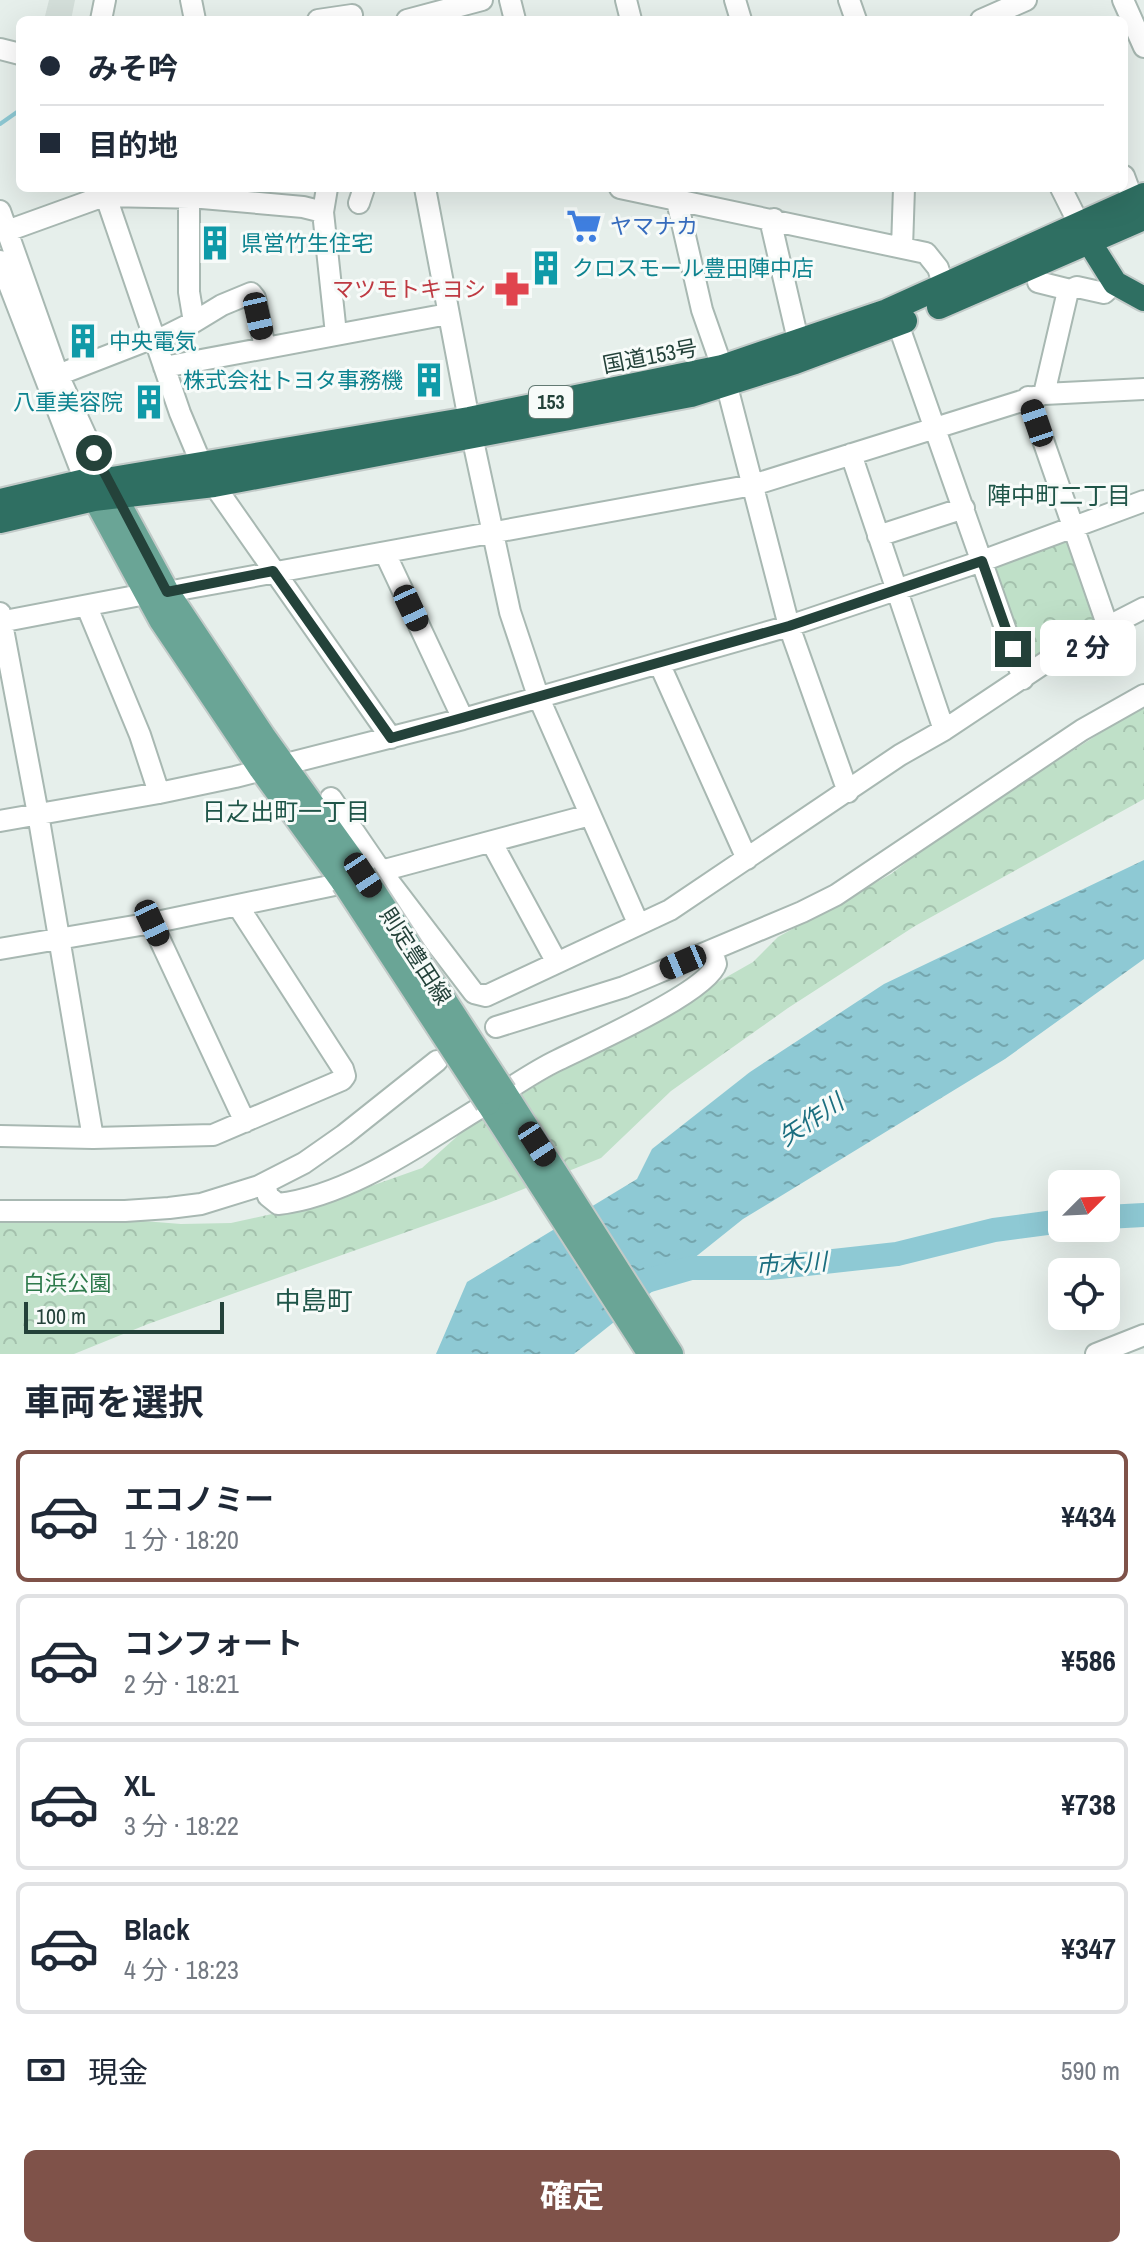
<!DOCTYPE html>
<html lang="ja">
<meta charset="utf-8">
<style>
:root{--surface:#fff;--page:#f6f6f7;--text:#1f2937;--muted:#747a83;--line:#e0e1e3;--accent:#7f5249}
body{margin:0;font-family:"Archivo Narrow","Noto Sans JP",sans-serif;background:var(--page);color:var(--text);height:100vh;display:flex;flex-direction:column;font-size:30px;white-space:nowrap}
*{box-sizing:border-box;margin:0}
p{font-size:26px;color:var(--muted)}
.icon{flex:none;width:44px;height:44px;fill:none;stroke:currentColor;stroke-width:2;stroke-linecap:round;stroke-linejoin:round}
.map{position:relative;height:1354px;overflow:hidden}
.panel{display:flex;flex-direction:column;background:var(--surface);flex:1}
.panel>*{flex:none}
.guide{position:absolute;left:16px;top:16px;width:1112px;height:176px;border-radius:12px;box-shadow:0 8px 32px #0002;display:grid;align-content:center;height:176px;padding:0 24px;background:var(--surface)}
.needle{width:52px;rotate:66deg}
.fabs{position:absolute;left:1048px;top:1170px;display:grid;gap:16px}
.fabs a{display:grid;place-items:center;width:72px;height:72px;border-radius:12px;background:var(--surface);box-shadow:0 8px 32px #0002;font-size:40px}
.scale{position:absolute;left:24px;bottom:20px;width:200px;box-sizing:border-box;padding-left:8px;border:4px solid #24423a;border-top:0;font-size:22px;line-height:28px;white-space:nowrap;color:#24423a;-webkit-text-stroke:6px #f7fbf9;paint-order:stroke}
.end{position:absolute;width:36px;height:36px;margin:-18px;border:10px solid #24423a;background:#fff;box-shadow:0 0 0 4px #fff}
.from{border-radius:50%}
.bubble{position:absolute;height:56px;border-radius:12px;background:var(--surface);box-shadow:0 8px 32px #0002;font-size:26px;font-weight:700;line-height:56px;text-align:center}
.car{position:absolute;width:24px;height:48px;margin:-24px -12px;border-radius:10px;box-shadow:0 0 6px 2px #0007;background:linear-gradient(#222 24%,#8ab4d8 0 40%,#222 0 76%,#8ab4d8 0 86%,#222 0)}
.guide b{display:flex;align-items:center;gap:28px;height:76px;font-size:30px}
.guide b+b{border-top:2px solid var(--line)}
.guide i{width:20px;height:20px;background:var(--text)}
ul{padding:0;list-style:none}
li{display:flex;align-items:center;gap:24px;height:132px;margin:0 16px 12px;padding:0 8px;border:4px solid var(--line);border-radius:12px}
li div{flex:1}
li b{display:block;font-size:30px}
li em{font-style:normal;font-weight:700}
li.selected{border-color:var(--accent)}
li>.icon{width:72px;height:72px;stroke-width:1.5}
h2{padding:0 24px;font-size:36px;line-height:96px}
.pay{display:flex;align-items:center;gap:20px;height:88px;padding:0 24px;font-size:30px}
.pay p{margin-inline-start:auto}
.cta{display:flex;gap:16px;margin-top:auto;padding:16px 24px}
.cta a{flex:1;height:92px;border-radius:12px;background:var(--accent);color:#fff;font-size:32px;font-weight:700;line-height:92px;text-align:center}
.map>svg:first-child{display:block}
.built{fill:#d4dfda}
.park{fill:url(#park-crowns)}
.water{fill:url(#water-ripples)}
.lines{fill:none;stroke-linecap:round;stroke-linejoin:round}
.stream{stroke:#8ec9d4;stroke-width:4}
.river{stroke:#8ec9d4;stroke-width:24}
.minor-casing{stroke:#a8b8b2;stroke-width:24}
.major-casing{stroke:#c2cac8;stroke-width:28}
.highway-casing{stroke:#c2cac8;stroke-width:28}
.minor{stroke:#fff;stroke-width:20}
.major{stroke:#6aa596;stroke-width:24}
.highway{stroke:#2f6f62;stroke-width:24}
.major-bridge-casing{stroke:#c2cac8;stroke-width:28;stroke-linecap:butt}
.major-bridge{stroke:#6aa596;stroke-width:24}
.route{stroke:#24423a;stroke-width:10}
.labels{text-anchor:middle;stroke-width:6;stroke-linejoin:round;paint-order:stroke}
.shield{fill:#f7fbf9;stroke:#637a73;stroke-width:2}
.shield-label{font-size:20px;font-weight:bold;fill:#24423a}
.shop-label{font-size:22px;fill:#366cbe;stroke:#f7fbf9;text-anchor:start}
.culture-label{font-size:22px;fill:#0d838f;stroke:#f7fbf9;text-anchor:start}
.health-label{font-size:22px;fill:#be3a42;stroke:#f7fbf9;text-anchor:end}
.street-label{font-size:22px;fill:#24423a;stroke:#f7fbf9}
.park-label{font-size:22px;fill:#2d7a4b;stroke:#f7fbf9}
.neighbourhood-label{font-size:24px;fill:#1f5548;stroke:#f7fbf9}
.water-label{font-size:24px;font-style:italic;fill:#1c6f80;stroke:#f7fbf9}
.quarter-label{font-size:26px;fill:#1f5548;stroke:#f7fbf9}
</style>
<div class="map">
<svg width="1144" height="1354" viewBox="0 0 1144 1354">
<defs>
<pattern id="park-crowns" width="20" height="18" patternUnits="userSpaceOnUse" patternTransform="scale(2)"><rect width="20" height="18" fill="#bfe0c8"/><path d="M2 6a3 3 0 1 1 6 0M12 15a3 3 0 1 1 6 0" fill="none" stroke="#a4c1ad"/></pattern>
<pattern id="water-ripples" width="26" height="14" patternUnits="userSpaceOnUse" patternTransform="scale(2)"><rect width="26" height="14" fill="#8ec9d4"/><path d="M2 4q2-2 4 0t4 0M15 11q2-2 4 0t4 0" fill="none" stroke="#74a5ad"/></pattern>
</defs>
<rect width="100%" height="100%" fill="#e6efeb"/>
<path class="built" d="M49 0H75L71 20H44Z"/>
<path class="park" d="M1072 536 1100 620 1034 663 1025 660 996 575 994 563Z
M1144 705V799L915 926 788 1008 671 1091 601 1158 491 1202 148 1324 74 1354H0V1220L118 1219 181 1224 231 1223 326 1202 422 1168 463 1131 540 1083 753 962 778 937 891 874 947 831Z"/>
<path class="water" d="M1144 860V959L1005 1059 743 1219 574 1354H436L467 1282 637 1179 652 1149 750 1072 884 984Z"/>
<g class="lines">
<path class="stream" d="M0 124 20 110"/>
<path class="river" d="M1106 1217 1144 1215
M643 1282 691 1268H770L897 1254 994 1230 1062 1221"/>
<g class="minor-casing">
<path id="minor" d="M191 0 195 20
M510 0 515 20
M626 0 631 20
M735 0 741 20
M849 0 856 20
M1123 0 1144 47
M101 20 105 0
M318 20 352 15
M407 20 482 0
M981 20 1026 0
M0 49 20 54
M1124 176 1133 200
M103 188 180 413 201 463
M327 188 323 212 336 334
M425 188 472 436 510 612 538 696 638 923
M620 188 926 253 938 268 944 287
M674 188 702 310 722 367 789 626 848 792
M1061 188 1079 224
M359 203 364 188
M0 211 58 375 106 480
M774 219 772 228 798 340
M7 231 104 196 202 198 303 207 323 212
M902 248 904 188
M0 261 85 481
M1038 282 1070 290
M194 322 222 305 251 293 255 298 265 348
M898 324 1023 679
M164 367 448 314
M58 375 143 342 166 336 194 322 189 292V188
M1044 394 1068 291 1077 287 1104 293 1115 283
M1028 397 1108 627
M851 454 944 730
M214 485 391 738
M878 536 964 508
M385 553 463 719
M167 592 753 485 1044 394 1144 389
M87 607 140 735 159 793
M0 613 38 814 93 1138
M0 622 146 594
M659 663 747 859
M331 798 381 871 474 993 486 996 670 910 900 755 944 730 1070 646 1144 608
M0 821 159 793 235 777 463 719 789 626 982 561 1144 501
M492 843 556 961
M381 871 590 815
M152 923 245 1122
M0 949 152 923 344 883
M496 1027 624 987 802 912 836 895 1082 730 1144 695
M504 1092C521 1081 539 1069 558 1060 588 1045 708 992 716 964L712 950
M0 1136 93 1138 213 1135 342 1080 345 1076 343 1069 238 906
M265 1184 268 1196 278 1204C351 1196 426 1140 488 1103
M0 1211H125L169 1208 201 1204 259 1186 304 1163 344 1135 437 1061
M1096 1354 1144 1335"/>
</g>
<g class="major-casing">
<path id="major" d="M86 482 161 620 261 769 344 883
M107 482 167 592 263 736 363 875
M504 1092 671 1354
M488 1103 650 1354"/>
</g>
<g class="highway-casing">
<path id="highway" d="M1081 229 1115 283 1144 299
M939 307 1144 218
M0 501 85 481 106 480 469 419 722 367 887 311 1144 195
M0 521 94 499 214 485 691 395 795 362 905 321"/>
</g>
<use href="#minor" class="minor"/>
<use href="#major" class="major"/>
<use href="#highway" class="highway"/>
<g class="major-bridge-casing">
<path id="major-bridge" d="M363 875 504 1092
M344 883 488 1103"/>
</g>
<use href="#major-bridge" class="major-bridge"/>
</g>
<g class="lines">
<path class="route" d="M94 453 167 592 273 571 391 738 789 626 982 561 1013 649"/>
</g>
<defs>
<g id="supermarket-bare" transform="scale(2.76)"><path d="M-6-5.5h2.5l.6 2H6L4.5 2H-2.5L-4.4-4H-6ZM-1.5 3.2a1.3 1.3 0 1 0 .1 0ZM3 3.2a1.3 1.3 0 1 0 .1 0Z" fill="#3f7fe0" stroke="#f7fbf9" stroke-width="2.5" paint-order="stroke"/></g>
<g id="building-bare" transform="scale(2.76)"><path d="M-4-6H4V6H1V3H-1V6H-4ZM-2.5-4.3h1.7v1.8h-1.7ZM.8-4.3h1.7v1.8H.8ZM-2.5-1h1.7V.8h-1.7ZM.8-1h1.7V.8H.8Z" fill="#0f9aa8" stroke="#f7fbf9" stroke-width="2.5" paint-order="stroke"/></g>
<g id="pharmacy-bare" transform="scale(2.76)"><path d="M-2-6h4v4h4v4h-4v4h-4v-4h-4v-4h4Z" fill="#e0444e" stroke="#f7fbf9" stroke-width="2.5" paint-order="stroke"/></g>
</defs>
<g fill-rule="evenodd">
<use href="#supermarket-bare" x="584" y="226"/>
<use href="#building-bare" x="215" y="243"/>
<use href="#building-bare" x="546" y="268"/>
<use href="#pharmacy-bare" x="512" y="289"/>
<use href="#building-bare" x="83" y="341"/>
<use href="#building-bare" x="429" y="380"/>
<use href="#building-bare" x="149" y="402"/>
</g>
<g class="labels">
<rect class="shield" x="529" y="386" width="44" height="32" rx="6"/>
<g class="shield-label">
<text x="551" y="409">153</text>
</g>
<g class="shop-label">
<text x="610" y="234">ヤマナカ</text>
</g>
<g class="culture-label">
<text x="241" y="251">県営竹生住宅</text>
<text x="572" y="276">クロスモール豊田陣中店</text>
<text x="109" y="349">中央電気</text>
<text x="403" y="388" text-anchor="end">株式会社トヨタ事務機</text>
<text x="123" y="410" text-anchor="end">八重美容院</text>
</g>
<g class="health-label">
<text x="486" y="297">マツモトキヨシ</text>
</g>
<g class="street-label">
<text transform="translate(650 356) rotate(-11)" y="8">国道153号</text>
<text transform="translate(416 956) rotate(57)" y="8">則定豊田線</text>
</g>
<g class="park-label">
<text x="67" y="1291">白浜公園</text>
</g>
<g class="neighbourhood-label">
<text x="1059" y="504">陣中町二丁目</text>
<text x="286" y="820">日之出町一丁目</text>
</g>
<g class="water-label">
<text transform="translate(811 1120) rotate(-34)" y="8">矢作川</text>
<text transform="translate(791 1264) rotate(-4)" y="8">市木川</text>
</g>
<g class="quarter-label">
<text x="314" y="1310">中島町</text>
</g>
</g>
</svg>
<div class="fabs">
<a><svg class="needle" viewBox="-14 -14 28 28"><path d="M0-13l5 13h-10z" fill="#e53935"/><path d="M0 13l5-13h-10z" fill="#747a83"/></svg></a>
<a><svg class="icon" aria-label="locate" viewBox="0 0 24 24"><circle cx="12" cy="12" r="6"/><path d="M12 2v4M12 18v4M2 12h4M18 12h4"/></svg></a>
</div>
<div class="scale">100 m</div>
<i class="end from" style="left:94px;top:453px"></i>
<i class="end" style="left:1013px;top:649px"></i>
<div class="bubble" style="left:1040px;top:620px;width:96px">2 分</div>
<i class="car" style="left:258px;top:316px;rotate:167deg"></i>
<i class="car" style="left:1037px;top:423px;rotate:341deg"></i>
<i class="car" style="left:411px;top:608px;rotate:155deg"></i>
<i class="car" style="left:363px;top:875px;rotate:147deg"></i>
<i class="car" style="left:152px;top:923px;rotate:155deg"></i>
<i class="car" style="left:683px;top:962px;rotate:247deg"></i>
<i class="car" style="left:537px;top:1144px;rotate:147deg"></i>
<div class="guide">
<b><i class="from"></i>みそ吟</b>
<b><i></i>目的地</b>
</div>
</div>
<section class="panel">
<h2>車両を選択</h2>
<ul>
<li class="selected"><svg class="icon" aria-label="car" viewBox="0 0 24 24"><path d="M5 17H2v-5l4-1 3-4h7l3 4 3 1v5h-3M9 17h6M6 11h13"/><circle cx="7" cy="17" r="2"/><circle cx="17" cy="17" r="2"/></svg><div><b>エコノミー</b><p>1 分 · 18:20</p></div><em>¥434</em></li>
<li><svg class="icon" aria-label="car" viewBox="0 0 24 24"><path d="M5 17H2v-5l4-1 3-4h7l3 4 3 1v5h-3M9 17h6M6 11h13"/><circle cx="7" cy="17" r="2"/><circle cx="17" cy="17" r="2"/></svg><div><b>コンフォート</b><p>2 分 · 18:21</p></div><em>¥586</em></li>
<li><svg class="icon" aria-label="car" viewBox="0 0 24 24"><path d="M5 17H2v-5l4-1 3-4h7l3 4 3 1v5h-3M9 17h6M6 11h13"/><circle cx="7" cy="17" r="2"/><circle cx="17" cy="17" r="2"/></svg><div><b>XL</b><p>3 分 · 18:22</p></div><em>¥738</em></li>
<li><svg class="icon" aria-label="car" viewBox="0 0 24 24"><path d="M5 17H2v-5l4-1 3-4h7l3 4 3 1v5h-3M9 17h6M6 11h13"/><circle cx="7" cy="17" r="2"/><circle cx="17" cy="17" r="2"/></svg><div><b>Black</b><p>4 分 · 18:23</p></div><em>¥347</em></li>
</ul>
<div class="pay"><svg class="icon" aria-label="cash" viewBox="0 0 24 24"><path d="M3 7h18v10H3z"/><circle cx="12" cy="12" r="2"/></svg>現金<p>590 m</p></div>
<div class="cta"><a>確定</a></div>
</section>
